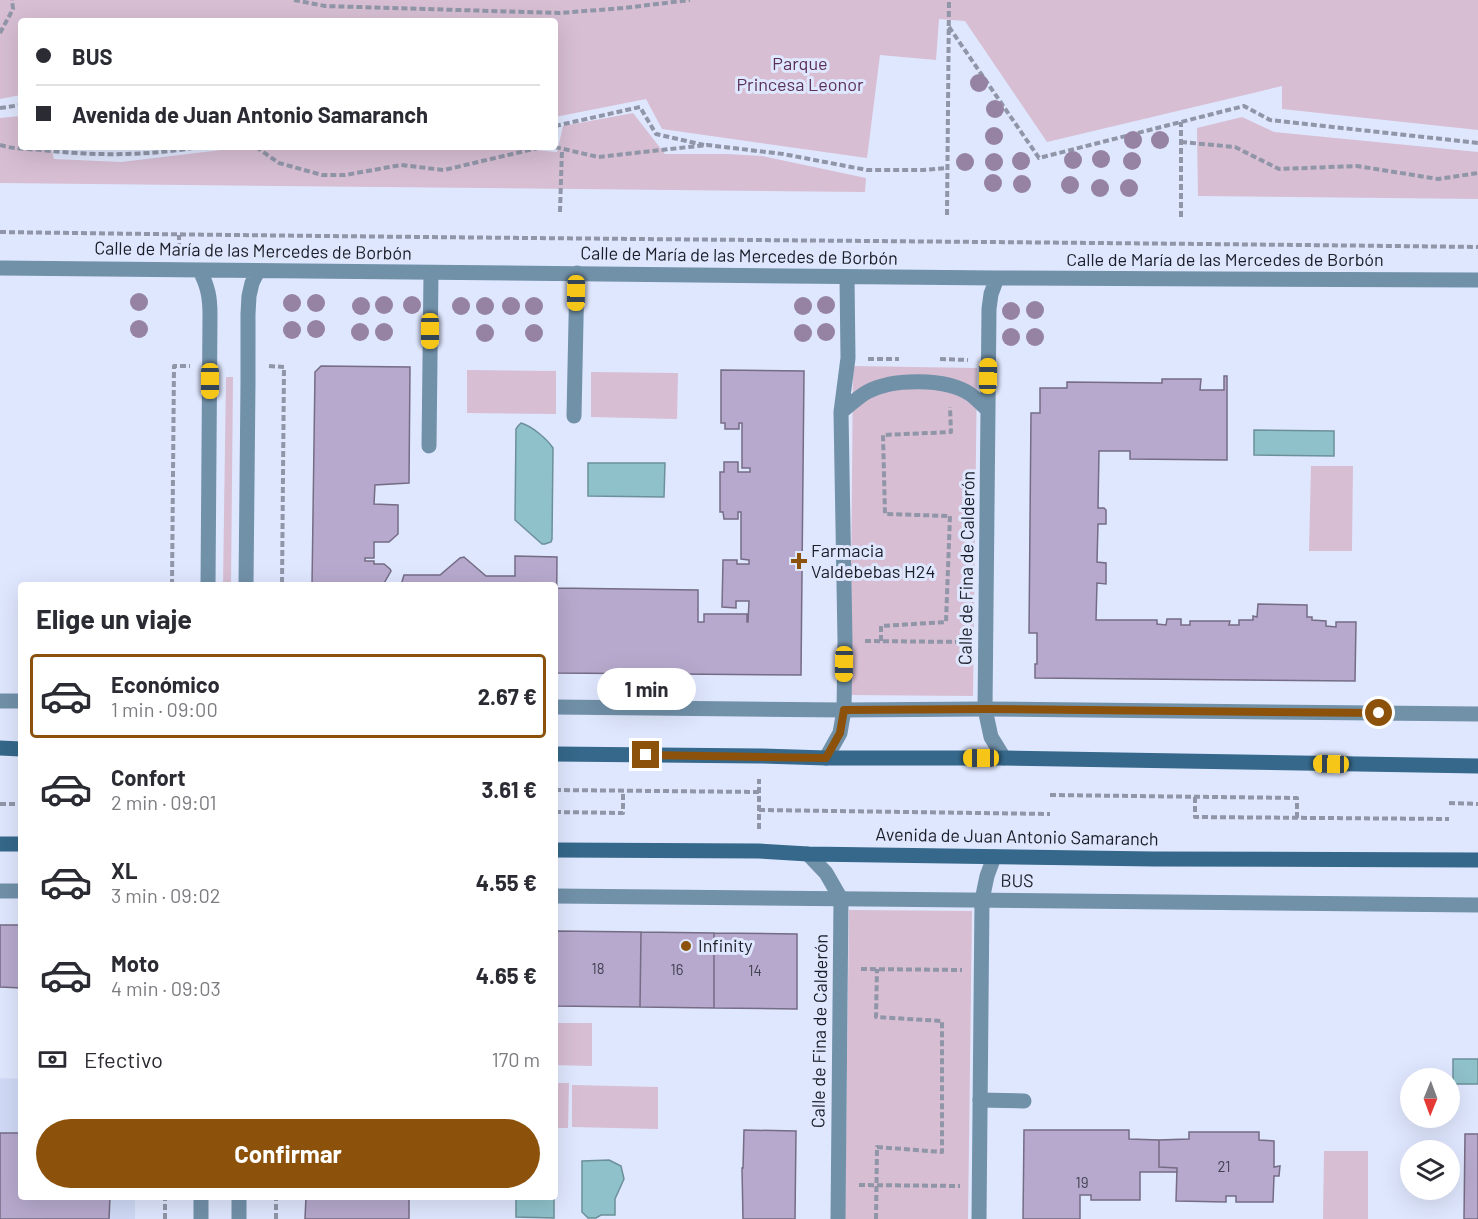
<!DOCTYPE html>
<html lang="es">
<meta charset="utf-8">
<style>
:root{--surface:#fff;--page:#f7f7f7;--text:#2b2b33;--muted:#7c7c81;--line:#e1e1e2;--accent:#8c520c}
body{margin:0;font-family:Barlow,sans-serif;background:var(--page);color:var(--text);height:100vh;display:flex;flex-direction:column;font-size:22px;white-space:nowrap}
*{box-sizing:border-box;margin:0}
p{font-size:20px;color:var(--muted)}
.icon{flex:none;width:33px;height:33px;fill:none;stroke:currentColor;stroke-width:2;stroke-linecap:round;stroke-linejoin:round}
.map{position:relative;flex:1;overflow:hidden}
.drawer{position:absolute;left:18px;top:582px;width:540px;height:618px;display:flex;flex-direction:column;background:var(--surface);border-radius:6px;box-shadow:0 6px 24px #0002}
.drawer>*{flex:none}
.guide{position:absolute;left:18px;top:18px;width:540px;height:132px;border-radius:6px;box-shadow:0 6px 24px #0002;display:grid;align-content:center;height:132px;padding:0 18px;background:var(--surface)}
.needle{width:39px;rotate:181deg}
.controls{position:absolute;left:1400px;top:1068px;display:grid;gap:12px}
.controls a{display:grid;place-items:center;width:60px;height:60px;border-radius:50%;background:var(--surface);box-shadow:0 6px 24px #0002;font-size:30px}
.end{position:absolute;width:27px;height:27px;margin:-14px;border:8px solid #8c520c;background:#fff;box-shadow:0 0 0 3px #fff}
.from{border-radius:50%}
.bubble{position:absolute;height:42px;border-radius:21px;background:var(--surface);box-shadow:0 6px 24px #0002;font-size:20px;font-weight:700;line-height:42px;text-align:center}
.car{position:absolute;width:18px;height:36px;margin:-18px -9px;border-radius:8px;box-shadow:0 0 4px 2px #0007;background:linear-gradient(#f5c518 24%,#345 0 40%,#f5c518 0 76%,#345 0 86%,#f5c518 0)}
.guide b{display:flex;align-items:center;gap:21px;height:57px;font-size:22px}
.guide b+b{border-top:2px solid var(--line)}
.guide i{width:15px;height:15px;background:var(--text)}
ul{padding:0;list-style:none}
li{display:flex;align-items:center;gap:18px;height:84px;margin:0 12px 9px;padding:0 6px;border:3px solid transparent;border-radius:6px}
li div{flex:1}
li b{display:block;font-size:22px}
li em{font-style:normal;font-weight:700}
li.current{border-color:var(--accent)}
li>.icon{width:54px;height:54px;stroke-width:1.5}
h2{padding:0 18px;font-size:27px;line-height:72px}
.pay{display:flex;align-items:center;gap:15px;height:66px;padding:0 18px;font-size:22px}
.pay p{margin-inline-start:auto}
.cta{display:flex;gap:12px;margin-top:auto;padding:12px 18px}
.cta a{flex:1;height:69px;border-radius:36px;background:var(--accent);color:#fff;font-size:24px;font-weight:700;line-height:69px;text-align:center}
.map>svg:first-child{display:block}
.built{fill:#d0daf6}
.green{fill:#d7bed3}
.water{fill:#8fc1ca;stroke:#6c9099;stroke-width:1.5}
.building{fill:#b6a9cd;stroke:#756c85;stroke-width:1.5}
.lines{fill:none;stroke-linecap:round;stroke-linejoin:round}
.path{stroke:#9096a8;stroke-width:4;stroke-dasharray:6 3;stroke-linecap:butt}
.lane{stroke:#7191a9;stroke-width:15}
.street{stroke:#7191a9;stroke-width:15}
.secondary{stroke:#35688a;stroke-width:15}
.tree{fill:#9682a2}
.route{stroke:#8c520c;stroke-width:8}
.poi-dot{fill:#8c520c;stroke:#dfe7fe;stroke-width:2}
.labels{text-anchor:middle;stroke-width:6;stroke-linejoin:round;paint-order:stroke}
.number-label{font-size:15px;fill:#424151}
.park-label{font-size:18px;fill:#5b3056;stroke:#dfe7fe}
.street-label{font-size:18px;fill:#1b1e28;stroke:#dfe7fe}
.poi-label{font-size:18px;fill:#1b1e28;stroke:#dfe7fe;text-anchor:start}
</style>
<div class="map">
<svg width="1478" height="1219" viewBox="0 0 1478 1219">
<rect width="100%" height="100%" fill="#dfe7fe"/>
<path class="built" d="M0 1078 21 1079V1197H135V1219H0Z"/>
<path class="green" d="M0 0H1478V130L1282 109V86L1047 142 965 21 939 19 936 60 880 55 867 158 662 129 646 99 555 117V21H21V95L0 99Z
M633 113 665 154H727L762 156 866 178 865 192 0 183V118L21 116V147H51L54 159 121 162 238 148 239 147H501L557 152 563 126Z
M1242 117 1274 132 1478 152V199L1198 196 1197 128Z
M853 366 977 368 973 696 850 695Z
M467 370 556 371V414L467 413Z
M591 372 678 373 677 419 591 417Z
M226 377H233L231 585H223Z
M1311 466H1353L1352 551H1309Z
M849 910 972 911 968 1219H845Z
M555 1023H592V1066L555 1065Z
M555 1083H569L568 1128H555Z
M572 1085 658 1087V1129L572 1127Z
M1324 1151H1368V1219H1323Z"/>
<path class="water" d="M521 423C532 426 547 439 553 448L552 539 551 542 545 544H542L515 520 516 429 518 426Z
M1254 430 1334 431V456L1254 455Z
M588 463H665L664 497 588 496Z
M1453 1059H1478V1084H1453Z
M609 1160 621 1166 624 1179 615 1199V1215H601L596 1218H588L582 1212V1161Z
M516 1197H554V1218L516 1217Z"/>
<path class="building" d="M321 366 410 367 409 483 375 485 374 504 398 505V534L389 542H374V558H365V561H374V564H384L390 569 391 571 383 585H312L315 372Z
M721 370 804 371 801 675 556 673 557 588 698 590V622H704V614H747V622H748L749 601H736V608L722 607 723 560H737V564H749V560L741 559V512H738V519H724L723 512H720V472H724V462H738V472H750V468H742V423H739V429H725V423H721Z
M1224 376H1227V460L1130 459V451H1099L1098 508H1104L1106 510V524H1098L1097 562 1106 563V584L1097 583 1096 620H1157V624L1166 625 1167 619H1181V625H1190V621H1230L1229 625H1239V620H1253V616L1257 617 1258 604 1307 605V617H1312V620L1326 621V626L1336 627V622H1356L1355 681 1035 678V664H1037V633H1029L1031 413H1040V388H1067V382L1162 383V379H1201L1200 390H1224Z
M515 556 557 557 556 673 555 585H401L404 575H440L460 558 464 557 486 576H515Z
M0 925H21V988L0 987Z
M555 931 641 932 640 1007 555 1006Z
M641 932 714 933V1008L640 1007Z
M714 933 797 934V1009L714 1008Z
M744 1130 796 1131 795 1219H743L742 1168H743Z
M1024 1130H1129V1139L1159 1140V1167L1177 1168V1172H1140V1200H1091V1195H1080V1219H1023Z
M1189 1132H1259V1140L1274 1141V1167L1280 1166 1279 1176H1274L1273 1202H1236V1196H1226V1202L1176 1201 1177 1168 1159 1167V1140L1189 1139Z
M0 1133H21V1197H110L109 1219H0Z
M1465 1134H1478V1219H1464Z
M306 1197H409V1219H305Z"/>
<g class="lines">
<path class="path" d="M294 0 325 6 559 13 624 8 690 0
M949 27 1039 158 1244 106 1270 120 1478 143
M0 33 13 9 12 0
M0 108 21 105
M555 126 640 107 656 134 704 145
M1181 142 1235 147 1279 169 1357 166 1438 179 1478 173
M0 145C13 149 28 149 42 150 94 156 147 156 199 147
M256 147 279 163 322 175H345L401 165 444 170 542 147
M555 147 598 157 707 145 783 154 867 170H923L947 168
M560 212 562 149
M947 215 949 0
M1181 217V122
M0 232C493 239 985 241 1478 247
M179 249V235
M868 359H899
M940 359 968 360
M269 366 284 367 282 585
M172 585 174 366H190
M865 641 965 642
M881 641V626L946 622 950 516 885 514 883 435 951 432 950 407
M555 790 759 792
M1050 795 1297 798V818
M1195 797V817L1449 819
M1449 803 1478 804
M0 804H21
M759 810 1050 814
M555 812 623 813V791
M759 829V779
M861 969 962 970
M859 1185 960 1186
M165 1219V1197
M276 1219V1197
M876 1219 877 1147 942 1152V1021L876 1017 877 969"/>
<path class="lane" d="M574 416 577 273
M429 446 431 273
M0 701H21
M555 707 844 710 985 709 1478 714
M0 891H21
M555 896 1478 905
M980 1100 1024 1101"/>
<path class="street" d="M0 268 997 278 1478 280
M200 271C208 287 210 297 210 315L208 585
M997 278 991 294 989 309 985 709 991 737 1004 758
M841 412C849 406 858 397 867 392 893 378 946 378 970 394 977 399 982 405 988 410
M246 585 248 382V314L249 296 252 283 258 271
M826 758 840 733 844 710 845 641 841 412 848 358 847 277
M808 854 826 873 841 899 838 1219
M201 1219V1197
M239 1219V1197
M979 1219 982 900 987 876 994 857"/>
<path class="secondary" d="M0 748 21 749
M555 754 760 756 826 758H1004L1478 766
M0 844H21
M555 850 758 851 808 854 1154 859 1478 860"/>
</g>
<g class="tree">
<circle cx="979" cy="83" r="9"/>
<circle cx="995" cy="109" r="9"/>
<circle cx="994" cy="136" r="9"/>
<circle cx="1133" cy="140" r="9"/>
<circle cx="1160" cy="140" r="9"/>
<circle cx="1101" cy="159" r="9"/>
<circle cx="1073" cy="160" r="9"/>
<circle cx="1021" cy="161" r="9"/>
<circle cx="1132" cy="161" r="9"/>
<circle cx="965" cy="162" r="9"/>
<circle cx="994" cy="162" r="9"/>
<circle cx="993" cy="183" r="9"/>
<circle cx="1022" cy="184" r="9"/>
<circle cx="1070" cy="185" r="9"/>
<circle cx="1100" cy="188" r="9"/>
<circle cx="1129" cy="188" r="9"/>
<circle cx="139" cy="302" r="9"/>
<circle cx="292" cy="303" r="9"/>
<circle cx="316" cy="303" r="9"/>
<circle cx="384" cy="305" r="9"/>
<circle cx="412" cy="305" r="9"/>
<circle cx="826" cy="305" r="9"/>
<circle cx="361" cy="306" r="9"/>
<circle cx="461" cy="306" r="9"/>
<circle cx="485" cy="306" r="9"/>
<circle cx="511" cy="306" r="9"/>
<circle cx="534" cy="306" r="9"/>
<circle cx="803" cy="306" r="9"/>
<circle cx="1035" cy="310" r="9"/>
<circle cx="1011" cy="311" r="9"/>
<circle cx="139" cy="329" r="9"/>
<circle cx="316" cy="329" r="9"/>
<circle cx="292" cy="330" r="9"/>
<circle cx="360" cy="332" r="9"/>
<circle cx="384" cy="332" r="9"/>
<circle cx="826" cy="332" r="9"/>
<circle cx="485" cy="333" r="9"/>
<circle cx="534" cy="333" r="9"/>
<circle cx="803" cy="333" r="9"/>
<circle cx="1011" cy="337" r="9"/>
<circle cx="1035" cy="337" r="9"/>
</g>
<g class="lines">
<path class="route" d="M646 755 826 758 840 733 844 710 985 709 1379 713"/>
</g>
<g class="poi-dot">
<path d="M796 552h6v6h6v6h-6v6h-6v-6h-6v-6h6z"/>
<circle cx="686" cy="946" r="6"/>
</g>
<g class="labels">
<g class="number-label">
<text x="598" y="974">18</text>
<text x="677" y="975">16</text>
<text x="755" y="976">14</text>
<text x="1224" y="1172">21</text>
<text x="1082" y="1188">19</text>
</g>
<g class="park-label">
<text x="800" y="70">Parque<tspan x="800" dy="21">Princesa Leonor</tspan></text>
</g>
<g class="street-label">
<text transform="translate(253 251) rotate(1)" y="6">Calle de María de las Mercedes de Borbón</text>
<text transform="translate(739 256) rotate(1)" y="6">Calle de María de las Mercedes de Borbón</text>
<text x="1225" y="266">Calle de María de las Mercedes de Borbón</text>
<text transform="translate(967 568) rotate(-89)" y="6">Calle de Fina de Calderón</text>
<text transform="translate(1017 837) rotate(1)" y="6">Avenida de Juan Antonio Samaranch</text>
<text transform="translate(1017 881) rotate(1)" y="6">BUS</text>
<text transform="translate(820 1031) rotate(-89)" y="6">Calle de Fina de Calderón</text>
</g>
<g class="poi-label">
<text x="811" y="557">Farmacia<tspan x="811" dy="21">Valdebebas H24</tspan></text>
<text x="698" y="952">Infinity</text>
</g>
</g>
</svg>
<div class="controls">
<a><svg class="needle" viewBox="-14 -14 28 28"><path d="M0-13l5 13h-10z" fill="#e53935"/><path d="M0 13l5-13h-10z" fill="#7c7c81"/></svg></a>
<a><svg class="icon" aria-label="layers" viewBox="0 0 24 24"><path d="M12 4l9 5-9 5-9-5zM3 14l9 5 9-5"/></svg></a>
</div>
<i class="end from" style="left:1379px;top:713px"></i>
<i class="end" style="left:646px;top:755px"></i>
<div class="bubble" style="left:597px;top:668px;width:99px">1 min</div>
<i class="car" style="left:576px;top:293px;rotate:181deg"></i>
<i class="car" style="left:430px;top:331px;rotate:180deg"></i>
<i class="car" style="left:988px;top:376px;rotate:1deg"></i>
<i class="car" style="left:210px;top:381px;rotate:180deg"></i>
<i class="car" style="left:844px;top:664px;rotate:181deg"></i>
<i class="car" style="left:981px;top:758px;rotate:270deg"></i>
<i class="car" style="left:1331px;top:764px;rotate:271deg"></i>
<div class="guide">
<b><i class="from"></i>BUS</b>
<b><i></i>Avenida de Juan Antonio Samaranch</b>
</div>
<section class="drawer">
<h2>Elige un viaje</h2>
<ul>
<li class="current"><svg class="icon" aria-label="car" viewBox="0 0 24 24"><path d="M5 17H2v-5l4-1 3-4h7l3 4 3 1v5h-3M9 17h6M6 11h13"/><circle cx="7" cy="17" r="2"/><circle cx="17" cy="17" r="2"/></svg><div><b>Económico</b><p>1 min · 09:00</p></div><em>2.67 €</em></li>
<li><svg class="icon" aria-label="car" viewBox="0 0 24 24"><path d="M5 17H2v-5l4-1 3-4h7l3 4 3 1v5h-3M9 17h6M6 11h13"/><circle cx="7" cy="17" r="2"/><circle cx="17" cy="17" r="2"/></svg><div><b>Confort</b><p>2 min · 09:01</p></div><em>3.61 €</em></li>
<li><svg class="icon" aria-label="car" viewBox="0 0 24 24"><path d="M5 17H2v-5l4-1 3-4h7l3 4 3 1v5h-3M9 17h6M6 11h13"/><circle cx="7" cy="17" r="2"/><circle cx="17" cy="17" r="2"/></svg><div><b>XL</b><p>3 min · 09:02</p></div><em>4.55 €</em></li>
<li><svg class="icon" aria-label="car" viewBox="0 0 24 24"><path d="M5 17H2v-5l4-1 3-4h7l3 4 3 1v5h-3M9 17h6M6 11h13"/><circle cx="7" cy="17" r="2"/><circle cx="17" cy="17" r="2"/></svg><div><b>Moto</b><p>4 min · 09:03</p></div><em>4.65 €</em></li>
</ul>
<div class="pay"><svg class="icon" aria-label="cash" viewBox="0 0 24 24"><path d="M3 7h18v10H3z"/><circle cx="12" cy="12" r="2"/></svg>Efectivo<p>170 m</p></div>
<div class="cta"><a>Confirmar</a></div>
</section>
</div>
